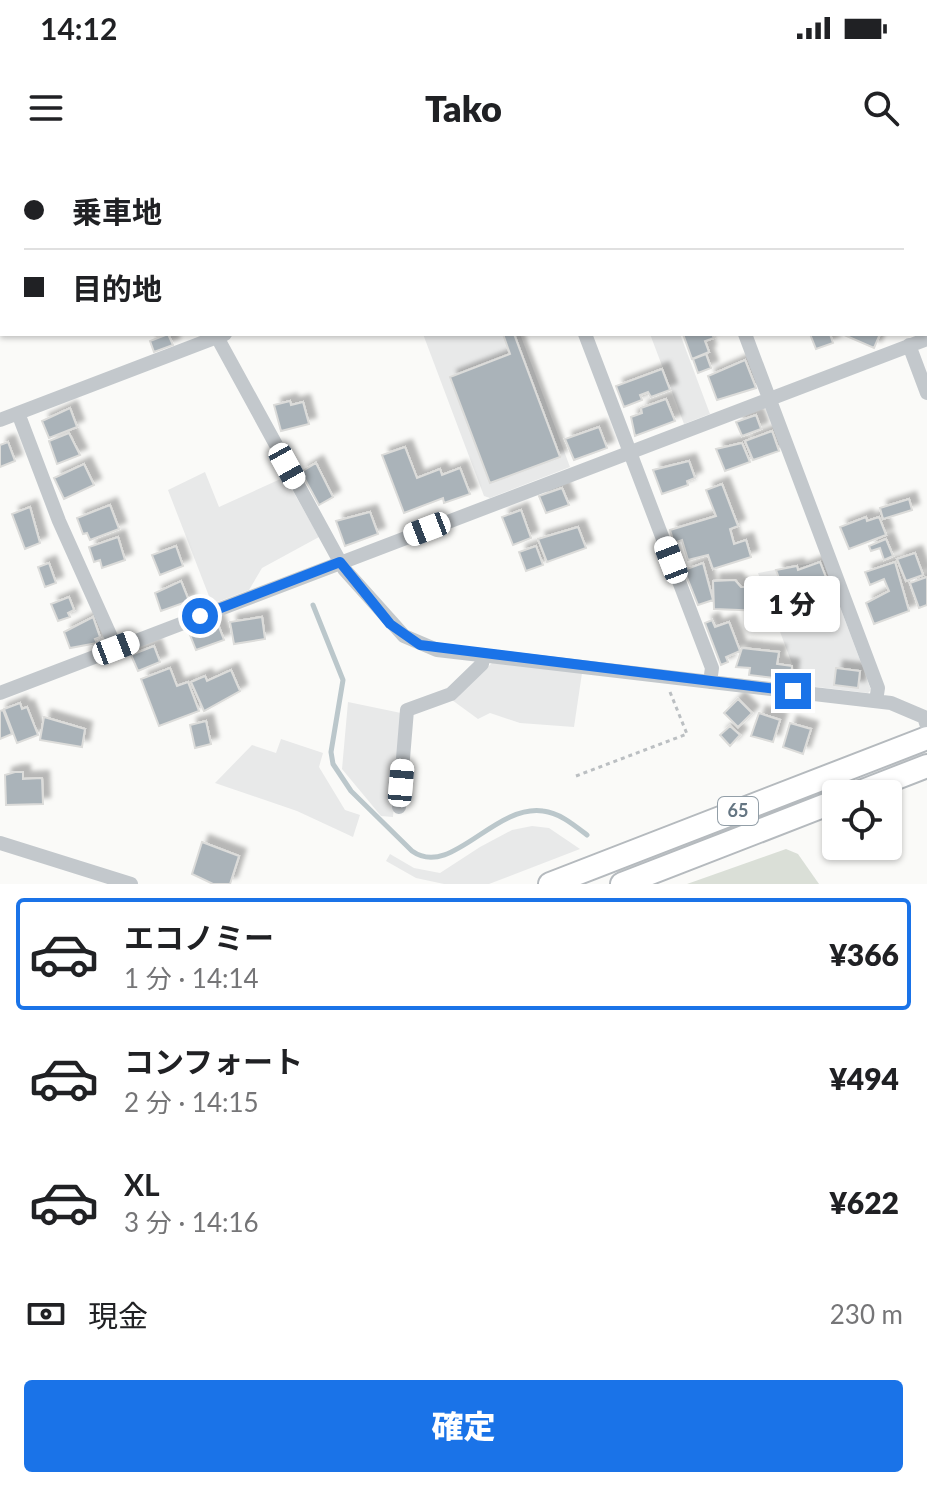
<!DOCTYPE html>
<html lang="ja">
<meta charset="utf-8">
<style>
:root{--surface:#fff;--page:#f2f2f2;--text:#202124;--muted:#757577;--line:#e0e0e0;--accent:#1a73e8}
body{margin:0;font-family:Lato,"Noto Sans JP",sans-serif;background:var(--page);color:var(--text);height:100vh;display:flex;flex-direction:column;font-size:30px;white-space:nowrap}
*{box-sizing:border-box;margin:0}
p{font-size:26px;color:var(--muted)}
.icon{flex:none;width:44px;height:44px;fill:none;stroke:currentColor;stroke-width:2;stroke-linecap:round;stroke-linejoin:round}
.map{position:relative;height:724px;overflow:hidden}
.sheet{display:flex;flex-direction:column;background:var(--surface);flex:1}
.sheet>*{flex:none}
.guide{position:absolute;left:0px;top:0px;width:928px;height:176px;box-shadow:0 2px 6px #0004;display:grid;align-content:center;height:176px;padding:0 24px;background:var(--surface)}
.tools{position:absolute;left:822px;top:620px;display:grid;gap:16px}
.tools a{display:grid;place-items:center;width:80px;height:80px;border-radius:8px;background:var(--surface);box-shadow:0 2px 6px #0004;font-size:40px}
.end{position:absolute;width:36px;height:36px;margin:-18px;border:10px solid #1a73e8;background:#fff;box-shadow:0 0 0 4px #fff}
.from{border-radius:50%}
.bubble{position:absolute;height:56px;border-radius:8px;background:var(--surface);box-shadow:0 2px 6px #0004;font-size:26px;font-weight:800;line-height:56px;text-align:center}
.car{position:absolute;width:24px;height:48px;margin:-24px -12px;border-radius:10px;box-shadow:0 0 6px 2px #0007;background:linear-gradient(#fff 24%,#345 0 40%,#fff 0 76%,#345 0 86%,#fff 0)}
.guide b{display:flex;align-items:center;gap:28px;height:76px;font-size:30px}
.guide b+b{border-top:2px solid var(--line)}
.guide i{width:20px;height:20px;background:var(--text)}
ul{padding:14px 0 0;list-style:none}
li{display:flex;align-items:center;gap:24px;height:112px;margin:0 16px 12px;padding:0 8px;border:4px solid transparent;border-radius:8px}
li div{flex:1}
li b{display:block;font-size:30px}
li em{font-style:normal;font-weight:800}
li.on{border-color:var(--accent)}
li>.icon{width:72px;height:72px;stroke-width:1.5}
.pay{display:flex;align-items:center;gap:20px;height:88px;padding:0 24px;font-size:30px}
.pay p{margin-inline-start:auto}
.primary-button{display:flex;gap:16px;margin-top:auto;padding:16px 24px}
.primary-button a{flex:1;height:92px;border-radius:8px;background:var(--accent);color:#fff;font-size:32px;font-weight:800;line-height:92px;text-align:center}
.status{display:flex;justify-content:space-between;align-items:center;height:56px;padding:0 40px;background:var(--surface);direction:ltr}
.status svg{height:22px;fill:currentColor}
header{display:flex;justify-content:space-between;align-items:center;height:104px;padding:0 24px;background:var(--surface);font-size:36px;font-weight:800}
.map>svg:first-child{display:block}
.built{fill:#e8e9e9}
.green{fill:#dadfd7}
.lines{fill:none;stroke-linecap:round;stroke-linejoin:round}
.stream{stroke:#bbc7cb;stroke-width:5}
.building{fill:#aab3b9;stroke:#dcdcda;stroke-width:2;filter:url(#shadow)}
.primary-casing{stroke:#b5babe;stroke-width:26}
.path{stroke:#bbbfc2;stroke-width:3;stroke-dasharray:4 4;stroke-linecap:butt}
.minor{stroke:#c3c8cc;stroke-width:14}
.primary{stroke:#fff;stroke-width:22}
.route{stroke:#1a73e8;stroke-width:10}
.labels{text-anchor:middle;stroke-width:8;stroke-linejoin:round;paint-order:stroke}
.shield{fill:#fff;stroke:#939fa8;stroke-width:2}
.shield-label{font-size:18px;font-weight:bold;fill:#657683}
</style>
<div class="status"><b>14:12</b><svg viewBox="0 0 49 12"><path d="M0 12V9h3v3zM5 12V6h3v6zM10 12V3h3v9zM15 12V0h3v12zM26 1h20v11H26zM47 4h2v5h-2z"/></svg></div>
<header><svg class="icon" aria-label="menu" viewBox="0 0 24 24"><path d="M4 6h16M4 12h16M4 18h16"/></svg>Tako<svg class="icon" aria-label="search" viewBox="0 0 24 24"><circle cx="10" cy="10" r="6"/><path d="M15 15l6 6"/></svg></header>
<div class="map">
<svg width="927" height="724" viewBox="0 0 927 724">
<defs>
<filter id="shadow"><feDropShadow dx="7" dy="-7" stdDeviation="2" flood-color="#0004"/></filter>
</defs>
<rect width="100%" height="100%" fill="#fafaf8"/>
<path class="built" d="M423 174H520L570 307 490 338 484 336Z
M650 174H680L710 254 684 264Z
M205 312 219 347 285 317 319 377 262 408 249 430 212 444 168 330Z
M823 401 871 530 868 533 800 525 758 413Z
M492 503 582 513 574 567 520 563 490 553 478 559 452 540Z
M348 542 401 553 393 657 381 656 342 609Z
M281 579 323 593 319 607 345 650 360 655 353 677 297 651 215 623 252 585 276 593Z
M532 666 549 668 580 689 489 724H444L416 718 386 701 390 694 414 708 440 713 480 687 512 670Z"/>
<path class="green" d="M786 689 798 694 819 724H687Z"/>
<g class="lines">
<path class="stream" d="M313 445 343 520 331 592 333 604 351 631 412 691C451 719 494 644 543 651 560 653 574 665 587 675"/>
</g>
<path class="building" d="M168 174 173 185 154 192 150 181Z
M503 174H514L560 297 490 323 450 217 510 194Z
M683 174H712L714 178 705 181 709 192 692 199Z
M810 174H830L833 183 816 189Z
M842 174H880L874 188Z
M706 194 711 208 698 213 693 199Z
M745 200 756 228 717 240 708 216Z
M662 209 670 230 651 237 648 232 640 235 642 240 624 247 616 226Z
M666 239 675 261 635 276 631 257 642 253 641 248Z
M290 241 291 245 303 242 309 264 281 271 274 245Z
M70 248 77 267 49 278 42 261Z
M756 255 761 269 742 276 736 262Z
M599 267 607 288 574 300 565 279Z
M772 271 779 291 753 300 745 281Z
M69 273 80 295 57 304 49 281Z
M8 282 15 301 0 307V285Z
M742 283 750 302 725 311 716 289Z
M405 287 417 318 440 309 442 315 460 308 470 334 444 343 443 338 404 353 382 295Z
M689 301 695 318 687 321 688 325 662 334 653 310Z
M316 303 333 337 319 345 301 312Z
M84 304 94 325 64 339 54 318Z
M722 324 738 366 730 369 734 384 746 380 751 397 713 409 708 395 688 400 682 380 674 383 670 370 716 356 706 330Z
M562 328 569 345 546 353 539 336Z
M909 339 912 350 883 359 880 348Z
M110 345 119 369 90 380 87 373 83 374 77 358Z
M30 347 40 383 25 389 12 354Z
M521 350 531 378 513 385 502 357Z
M370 352 378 374 345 386 336 361Z
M866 357 867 361 879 357 886 375 849 389 840 367Z
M578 367 586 388 547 402 538 379Z
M118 377 125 400 102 408 100 400 94 402 89 387Z
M886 379 893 396 884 400 880 388 871 391 869 386Z
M176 386 183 406 160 415 152 395Z
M536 386 543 405 526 411 519 392Z
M915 393 923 415 906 421 897 399Z
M820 402 837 446 795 461 776 410 797 406 798 410Z
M895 402 909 451 874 464 866 443 889 431 884 419 870 425 865 412Z
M49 403 56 423 45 427 38 407Z
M703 403 713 440 698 445 684 410Z
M927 417V445L919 448 910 423Z
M735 420 741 427H763L764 451 714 449 713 421Z
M181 421 189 441 161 451 155 433Z
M69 437 74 450 68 453 70 457 58 461 51 444Z
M93 457 100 477 95 479 97 483 70 488 64 472Z
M262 457 265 479 234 484 230 462Z
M216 459 224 480 196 490 188 470Z
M712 460 715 467 729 462 740 491 726 497 728 502 721 505 705 463Z
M154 486 160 502 138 511 131 495Z
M742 488 779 492 777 504 792 506 791 520 749 515 750 508 736 507Z
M170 508 177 526 188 522 199 551 159 566 141 519Z
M836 508 860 511 858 528 834 525Z
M231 510 240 531 204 551 191 522 205 516 207 521Z
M738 539 752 553 738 567 724 553Z
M20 543 22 549 27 547 38 575 17 583 4 549Z
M3 550 12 574 0 579V551Z
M759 553 780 560 773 582 751 576Z
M44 557 85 569 82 587 40 580Z
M206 561 211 584 195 588 190 565Z
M790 563 811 569 803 594 783 587Z
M730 566 740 575 730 586 720 575Z
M15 612H23V619L42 618 43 644 6 645 5 615Z
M202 682 239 696 230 724H213L192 714Z"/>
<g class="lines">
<g class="primary-casing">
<path id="primary" d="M855 634 927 606
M550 724 927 578
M622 724 836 641"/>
</g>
<path class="path" d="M0 157 2 156
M576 616 687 574 670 532"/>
<path class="minor" d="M359 0 360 2
M519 0 520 2
M680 2 685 0
M926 100 927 99
M585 174 712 508 710 522
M745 174 878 528 876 541
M217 177 344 409 404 476 437 490 891 543 924 557 927 566
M909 185 927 233
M18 253 59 361 116 488
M0 260 225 174
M0 533 927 179
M399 647 407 550 451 534 482 504 483 495
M0 683 131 724"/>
<use href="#primary" class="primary"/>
</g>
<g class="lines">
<path class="route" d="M200 456 340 402 390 464 420 485 793 531"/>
</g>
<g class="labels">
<rect class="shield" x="718" y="637" width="40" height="28" rx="6"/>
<g class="shield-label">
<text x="738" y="657">65</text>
</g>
</g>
</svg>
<div class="tools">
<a><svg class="icon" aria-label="locate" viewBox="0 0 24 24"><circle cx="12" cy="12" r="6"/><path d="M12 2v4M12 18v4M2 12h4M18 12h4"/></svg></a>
</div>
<i class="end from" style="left:200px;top:456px"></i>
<i class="end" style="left:793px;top:531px"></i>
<div class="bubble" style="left:744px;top:416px;width:96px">1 分</div>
<i class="car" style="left:287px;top:306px;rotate:151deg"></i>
<i class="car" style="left:427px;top:369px;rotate:249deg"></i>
<i class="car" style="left:671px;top:400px;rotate:339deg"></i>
<i class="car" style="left:116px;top:488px;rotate:69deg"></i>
<i class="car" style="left:401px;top:623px;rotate:5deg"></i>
<div class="guide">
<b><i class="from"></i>乗車地</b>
<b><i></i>目的地</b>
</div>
</div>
<section class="sheet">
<ul>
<li class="on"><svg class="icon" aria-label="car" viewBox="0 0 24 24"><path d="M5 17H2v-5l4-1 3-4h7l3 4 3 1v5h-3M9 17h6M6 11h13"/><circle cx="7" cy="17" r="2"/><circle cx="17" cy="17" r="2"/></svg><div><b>エコノミー</b><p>1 分 · 14:14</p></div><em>¥366</em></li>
<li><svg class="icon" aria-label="car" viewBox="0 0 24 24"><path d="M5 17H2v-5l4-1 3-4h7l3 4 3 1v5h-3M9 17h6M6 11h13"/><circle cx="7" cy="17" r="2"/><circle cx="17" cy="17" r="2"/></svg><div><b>コンフォート</b><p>2 分 · 14:15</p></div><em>¥494</em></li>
<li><svg class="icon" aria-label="car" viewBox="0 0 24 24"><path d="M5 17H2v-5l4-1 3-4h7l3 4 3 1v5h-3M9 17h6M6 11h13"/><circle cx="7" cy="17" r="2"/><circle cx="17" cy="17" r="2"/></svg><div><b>XL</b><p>3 分 · 14:16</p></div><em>¥622</em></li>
</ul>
<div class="pay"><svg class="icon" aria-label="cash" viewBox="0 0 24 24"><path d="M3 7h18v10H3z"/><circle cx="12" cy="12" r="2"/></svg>現金<p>230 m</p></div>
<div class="primary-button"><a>確定</a></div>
</section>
